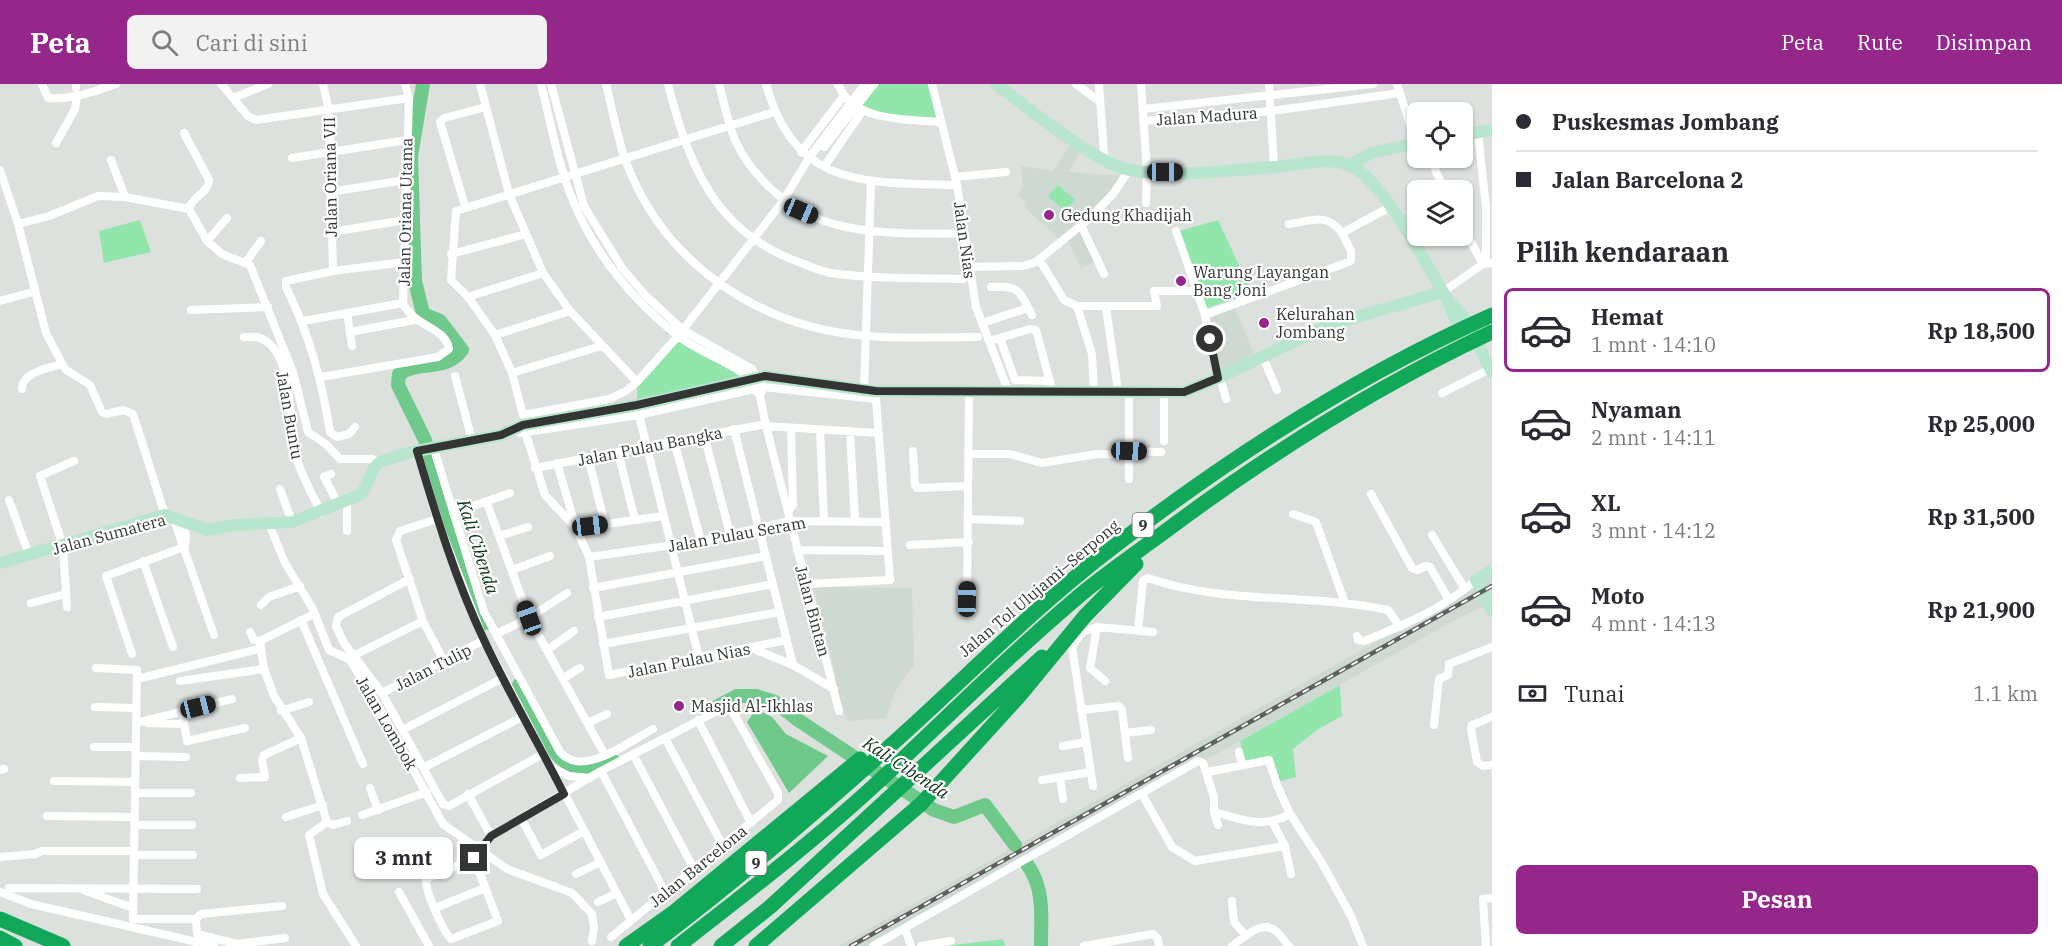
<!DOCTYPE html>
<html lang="id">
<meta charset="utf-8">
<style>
:root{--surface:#fff;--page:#f2f2f3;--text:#2b2b33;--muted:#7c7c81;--line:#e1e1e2;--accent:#942789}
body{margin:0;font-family:"IBM Plex Serif",serif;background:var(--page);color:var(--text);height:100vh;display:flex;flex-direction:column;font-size:22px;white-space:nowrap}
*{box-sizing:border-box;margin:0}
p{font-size:20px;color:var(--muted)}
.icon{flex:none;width:33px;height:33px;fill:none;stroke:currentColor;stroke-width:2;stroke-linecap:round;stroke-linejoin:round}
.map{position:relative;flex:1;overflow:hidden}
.drawer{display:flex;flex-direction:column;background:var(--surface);width:570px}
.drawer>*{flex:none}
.hud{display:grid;align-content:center;height:132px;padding:0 24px;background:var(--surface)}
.tools{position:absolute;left:1407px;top:18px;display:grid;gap:12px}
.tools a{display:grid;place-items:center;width:66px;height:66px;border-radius:9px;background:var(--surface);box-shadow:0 2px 4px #0004;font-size:30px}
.end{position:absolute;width:27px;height:27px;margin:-14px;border:8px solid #333534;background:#fff;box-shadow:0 0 0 3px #fff}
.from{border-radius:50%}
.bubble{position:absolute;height:42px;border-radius:9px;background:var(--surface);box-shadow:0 2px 4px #0004;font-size:20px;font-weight:700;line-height:42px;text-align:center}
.car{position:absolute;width:18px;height:36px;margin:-18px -9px;border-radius:8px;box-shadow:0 0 4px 2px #0007;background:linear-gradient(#222 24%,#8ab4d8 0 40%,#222 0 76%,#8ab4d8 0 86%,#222 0)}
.hud b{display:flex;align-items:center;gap:21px;height:57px;font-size:22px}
.hud b+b{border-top:2px solid var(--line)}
.hud i{width:15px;height:15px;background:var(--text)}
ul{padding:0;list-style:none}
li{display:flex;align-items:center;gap:18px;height:84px;margin:0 12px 9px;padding:0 12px;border:3px solid transparent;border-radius:9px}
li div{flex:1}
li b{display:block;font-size:22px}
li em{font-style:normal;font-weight:700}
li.current{border-color:var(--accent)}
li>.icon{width:54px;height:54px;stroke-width:1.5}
h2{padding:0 24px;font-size:27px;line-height:72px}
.pay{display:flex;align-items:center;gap:15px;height:66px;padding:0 24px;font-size:22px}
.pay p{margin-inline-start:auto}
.primary-button{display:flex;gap:12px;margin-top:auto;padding:12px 24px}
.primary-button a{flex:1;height:69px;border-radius:9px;background:var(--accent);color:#fff;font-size:24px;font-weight:700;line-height:69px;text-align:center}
header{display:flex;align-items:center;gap:36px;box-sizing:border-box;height:84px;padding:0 30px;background:var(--accent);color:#fff}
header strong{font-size:28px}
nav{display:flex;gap:33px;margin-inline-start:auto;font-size:21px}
.search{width:420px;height:54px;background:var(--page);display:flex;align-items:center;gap:15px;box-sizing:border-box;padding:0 21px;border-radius:9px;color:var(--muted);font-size:22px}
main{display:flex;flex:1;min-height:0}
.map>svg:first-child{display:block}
.built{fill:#ced9d1}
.green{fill:#93e6ab}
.water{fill:#6ec98a}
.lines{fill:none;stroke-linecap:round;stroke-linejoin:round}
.river{stroke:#6ec98a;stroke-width:14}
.street{stroke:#fff;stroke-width:8}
.secondary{stroke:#b8e5cd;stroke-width:12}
.highway{stroke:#11a859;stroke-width:15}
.rail-casing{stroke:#5d5f5e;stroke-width:4.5}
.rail{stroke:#fff;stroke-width:2;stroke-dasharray:7;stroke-linecap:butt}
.route{stroke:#333534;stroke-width:8}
.poi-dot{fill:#942789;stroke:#fff;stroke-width:2}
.labels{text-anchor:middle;stroke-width:4.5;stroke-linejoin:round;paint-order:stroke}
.shield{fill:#fff;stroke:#707271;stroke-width:1.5}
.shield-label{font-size:15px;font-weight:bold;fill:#333534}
.street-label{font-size:16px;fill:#333534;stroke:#fff}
.poi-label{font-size:16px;fill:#333534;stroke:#fff;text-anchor:start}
.water-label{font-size:18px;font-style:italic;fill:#0f361d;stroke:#fff}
</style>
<header>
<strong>Peta</strong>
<div class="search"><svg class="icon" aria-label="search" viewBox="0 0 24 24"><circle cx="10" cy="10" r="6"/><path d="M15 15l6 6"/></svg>Cari di sini</div>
<nav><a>Peta</a><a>Rute</a><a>Disimpan</a></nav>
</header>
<main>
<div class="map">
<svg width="1492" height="862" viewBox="0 0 1492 862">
<rect width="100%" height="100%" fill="#dde1de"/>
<path class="built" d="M1071 60 1082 66 1068 88 1123 92 1080 140 1096 176 1081 185 1066 152 1060 156 1023 122 1026 118 1018 111 1023 102 1021 82 1053 87Z
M1235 224 1254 270 1219 287 1207 234Z
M1492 492V518L1453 537 875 862H839Z
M814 503 912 504 914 581 895 608 886 634 848 637 835 611V589Z"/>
<path class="green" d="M874 0H932L940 38 884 33 857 22Z
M1058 101 1075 116 1065 127 1048 112Z
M140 136 151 168 104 179 99 147Z
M1218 136 1252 209 1206 224 1179 147Z
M678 252 749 296 637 321V298Z
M1340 601 1342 632 1317 646 1293 665 1296 693 1277 698 1270 674 1246 679 1240 657Z
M1003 855 1005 862H945Z"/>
<path class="water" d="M756 625 772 633 786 650 828 672 789 709 747 638Z"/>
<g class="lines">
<path class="river" d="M423 0 411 72 415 197 423 230 440 237 462 266C446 288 419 276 399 290L398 301 425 356 476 520 486 539
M519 601C540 641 556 707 613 677
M707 628 737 612H756L775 618 798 636 934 726 954 733 985 721 1015 761
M1027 780C1045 805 1041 833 1041 862"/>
<path class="street" d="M42 0 48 14C73 16 92 8 116 0
M76 0V4
M221 0 248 32 256 36 409 14
M323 0 329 27 333 187
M480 0 509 110 543 189 570 227 637 298
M541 0C551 39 558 82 574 119 595 170 633 217 677 251 697 267 723 275 744 290 751 296 755 305 760 312
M551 0 584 122 622 184 646 212 683 246 752 285 763 303 760 312 766 342 839 627
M606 0C612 25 617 51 625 75 663 180 760 244 868 252 904 255 942 253 978 253
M668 0C688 78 713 146 796 177 807 181 819 187 830 189 874 195 919 194 963 195
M719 0C724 19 728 40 736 58 743 74 755 89 768 102 823 156 892 148 963 150
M766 0C795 103 861 98 952 101
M838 0C853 38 905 35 940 38
M932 0 957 101 976 223 1009 309
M1076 0 1100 18
M1099 0 1104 69 1102 75
M1141 0 1147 88 1146 119
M1269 0 1274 83
M1397 0 1416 59
M233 14 268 0
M1143 25 1373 0
M774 28 456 127 451 196 468 213 495 251 512 289 523 331 609 315 626 307 637 298 678 252 783 117 809 74 865 0
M1143 37 1272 27 1400 9
M1478 48 1486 124V179
M184 49 209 96C208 110 192 112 189 125L207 157 222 170 250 181 293 288 308 348 326 360 340 375H372L380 378
M56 59 75 25 77 13
M824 63 874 0
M801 68 843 13
M292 74 407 56
M1435 74V85L1444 106
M111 76 125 113
M824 83 863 26
M0 86 18 140 46 249 65 285 90 301 102 328 106 330 123 326 133 330 165 431
M955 93 1006 88
M330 108 405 96
M465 122 440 38 444 34 486 23
M18 140 49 132 98 112 125 113 189 125
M1289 140C1313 137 1326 128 1342 149L1390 123
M1081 141 1104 190
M1462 142 1483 180
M1176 147 1197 207
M331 148 405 136
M207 157 227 134
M451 170 526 150
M1039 175 1064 216 1077 222H1157L1154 207H1197L1205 231 1218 294
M246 178 261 157
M968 183 1023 182 1036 178 1090 134 1113 110 1129 86
M991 203C1019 201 1019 206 1032 231
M1443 208 1483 180 1492 179
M468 213 543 189
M0 217 33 208
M1077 222 1092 270 1094 307
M1106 224 1118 306
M191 226 268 223
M347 229 352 262
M1205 231 1351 177V167L1342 149
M303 237 403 219
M982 239 1028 224
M350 248 414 236
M495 251 570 227
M244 253C250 253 257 252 262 255 295 270 288 339 295 368 300 390 312 409 321 429
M1000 254 1015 296 1050 297
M989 257 1030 245 1036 246 1053 309
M1262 271 1277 306
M512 289 601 262
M455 292 472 356
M321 293 438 273 449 265C446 243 414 243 403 219L409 14 405 0
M1220 293 1226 315
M22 305C22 288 49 284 62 280
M864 306 871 98
M1129 307V395
M1442 309 1490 285
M1164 310V357
M639 331 699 574
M523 341 545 411 576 444 589 473 609 591 787 556
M766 342 878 349
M355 343 349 350 337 353 330 348C321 293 310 253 286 203V197L333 187 405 178
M734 345 793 581
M820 346 824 436
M850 347 855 437
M520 349 639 331 763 303 876 315V307
M704 351 730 450
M674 357 701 457
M433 362 484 528 560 668C583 695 629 657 653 645
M417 367 437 435 484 556 631 836
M913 367 915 401 917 404 968 402
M1129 367 1161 368
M618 368 635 436
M968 370H1010L1042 379 1097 370 1129 371
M588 373 605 440
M557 379 576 444 664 432
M535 384 766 340
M331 390 324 393 339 421
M280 405 292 438
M1371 410 1412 484 1417 486 1426 482 1430 483 1449 516
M9 416 29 471
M487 419 529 534 605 671
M788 427 793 421 791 344
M453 429 510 409
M1293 430 1316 438 1345 519
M173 433 214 551
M437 435 400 447 396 456 423 537 444 577
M969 435 1020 437
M182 437 186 451 185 463
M269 440 285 479 313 525 329 566 349 575 370 607 443 740 507 785 572 809 592 830 594 844 592 857
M347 447V418
M1432 451 1465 505
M499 452 528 443
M910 461 969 458
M797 466 888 467
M589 473 701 457 790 437 886 438
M143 477 173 563
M512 486 550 472
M410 495 338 533 336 542 344 559 382 609 443 720 449 722 543 670
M806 500 890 496 876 315
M593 504 766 472
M967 515 969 309
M31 519 66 510
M261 521 269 513 300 502
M67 523 63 462 40 392 74 377
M598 533 773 500
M301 536 363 680
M1097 543 1090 584 1105 597
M1138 546 1143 497 1148 494C1225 521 1310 509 1388 526L1400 543
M250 548 254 556 260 557
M496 550 529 534 567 509
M1357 552 1358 556 1364 557C1403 542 1444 524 1476 496
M260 557 264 585 274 612 301 654 327 738
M260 557 314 530
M603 560 780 528
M751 564 793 581 834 605
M547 566 574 547
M132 570 106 492 184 463
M353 572 423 537
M96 584 137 586 133 835H196L201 830 282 822
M564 594 580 584
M137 595 259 565
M180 597 264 585
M382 609 484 556
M95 623 136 624
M1081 626 1119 622 1122 626 1128 674
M182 627 187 657 245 644
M281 627 309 618
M1492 633 1472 641 1471 645 1477 678 1483 682 1492 681
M698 636 751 739
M136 639 232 615
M148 639 184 640
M588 639 607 630
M1434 641 1439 595 1448 591 1449 580 1492 563
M404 645 503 594
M1125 649 1151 646
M665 654 723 762
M1063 662 1086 658
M94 663H136
M1239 668 1242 681
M633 670 694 785
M136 672 186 673
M425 683 524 632
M551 683 569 692 590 694
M0 686 4 685
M601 687 665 808
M1208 688 1269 676 1277 701 1290 730 1322 779 1351 832 1363 862
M1060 693 1063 715
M240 694 265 693 262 676 264 671 301 654
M1042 696 1091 688
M54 697 135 698
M1093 702 1072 563 1082 548 1097 543 1153 548
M370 704 378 726
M135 709H191
M468 710 491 752
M1142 710 1172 763 1195 777 1285 762
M1214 728C1244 736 1262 745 1290 730
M362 731 427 708
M47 732 135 733
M286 733 323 721
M521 734 541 771 584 747
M347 737 333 741 327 738 309 751 323 810 356 862
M1273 739 1285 762 1291 790
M135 741H192
M134 771H193
M0 773 35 770 42 767H134
M474 774 491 752 601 687 723 624 730 623 778 709V716L611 853
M474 774 498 837 451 855C442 846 425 806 426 795Z
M576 790 601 778
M9 804 197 805
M83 806 133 824
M0 808 31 820 214 862
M399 808 429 862
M1232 817 1234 838 1246 852
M598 818 617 809
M435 824 485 804
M196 835 197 850 237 860 285 854
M905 845 911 862
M873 862 1198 677 1203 679 1214 713V728L1218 741
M921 862 951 857
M1084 862 1153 850 1158 855 1159 862
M1232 862C1244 854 1261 835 1276 847 1281 851 1284 857 1289 862
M1486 862 1483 815 1492 814"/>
<path class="secondary" d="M996 0C1026 22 1096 80 1130 86 1172 94 1232 86 1275 83 1297 81 1330 72 1351 82 1386 99 1427 183 1449 218 1472 235 1478 264 1492 288
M1462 51 1492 46
M1350 81 1371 69 1418 59
M1449 218 1452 229 1465 251
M0 479 165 431 207 446 235 441 292 438 362 410 374 384 380 378 411 368 501 351 523 341 637 321 765 292 872 307 1184 308 1220 293 1329 241 1443 208
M1492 486 1476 496 1492 527"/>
<path class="highway" d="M0 835 63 862
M0 854 15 862
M626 862 674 828 860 675
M650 862C734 799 813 731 891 661 963 597 1031 526 1108 467 1227 375 1355 292 1492 231
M678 862C745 810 814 757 877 699 946 635 1012 568 1085 507 1110 487 1137 468 1163 449 1266 372 1375 303 1492 248
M721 862 770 823 1042 573
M756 862 921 720 1021 610 1085 532 1136 480"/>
<g class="rail-casing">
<path id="rail" d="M851 862 1492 502"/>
</g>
<use href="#rail" class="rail"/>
</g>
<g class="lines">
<path class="route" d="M474 774 491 752 564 710C538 658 508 608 484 556 455 495 436 431 417 367L501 351 523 341 637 321 765 292 876 307 1184 308 1218 294 1210 255"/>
</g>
<g class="poi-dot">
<circle cx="1049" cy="131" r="6"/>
<circle cx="1181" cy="197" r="6"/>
<circle cx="1264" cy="239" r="6"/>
<circle cx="679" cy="622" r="6"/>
</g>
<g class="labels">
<g class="shield">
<rect x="1132.5" y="429" width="21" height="24" rx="4.5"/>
<rect x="745.5" y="767" width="21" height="24" rx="4.5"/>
</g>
<g class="shield-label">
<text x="1143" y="446">9</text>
<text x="756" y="784">9</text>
</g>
<g class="street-label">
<text transform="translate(1207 32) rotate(-4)" y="6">Jalan Madura</text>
<text transform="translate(330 93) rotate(-91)" y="6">Jalan Oriana VII</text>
<text transform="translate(405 128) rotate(-89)" y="6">Jalan Oriana Utama</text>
<text transform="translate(965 156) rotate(82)" y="6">Jalan Nias</text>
<text transform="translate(290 331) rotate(80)" y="6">Jalan Buntu</text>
<text transform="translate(650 362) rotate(-11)" y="6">Jalan Pulau Bangka</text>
<text transform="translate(109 450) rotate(-15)" y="6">Jalan Sumatera</text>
<text transform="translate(737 450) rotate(-10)" y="6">Jalan Pulau Seram</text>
<text transform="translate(1039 504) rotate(-40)" y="6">Jalan Tol Ulujami–Serpong</text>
<text transform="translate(813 527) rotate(75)" y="6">Jalan Bintan</text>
<text transform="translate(689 576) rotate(-11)" y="6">Jalan Pulau Nias</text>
<text transform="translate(433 583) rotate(-27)" y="6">Jalan Tulip</text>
<text transform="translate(387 639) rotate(60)" y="6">Jalan Lombok</text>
<text transform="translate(698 782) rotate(-39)" y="6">Jalan Barcelona</text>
</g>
<g class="poi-label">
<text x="1061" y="137">Gedung Khadijah</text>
<text x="1193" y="194">Warung Layangan<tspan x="1193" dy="18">Bang Joni</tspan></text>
<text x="1276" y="236">Kelurahan<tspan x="1276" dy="18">Jombang</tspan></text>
<text x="691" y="628">Masjid Al-Ikhlas</text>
</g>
<g class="water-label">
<text transform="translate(478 463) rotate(72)" y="6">Kali Cibenda</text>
<text transform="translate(906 684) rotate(33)" y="6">Kali Cibenda</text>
</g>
</g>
</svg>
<div class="tools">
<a><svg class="icon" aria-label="locate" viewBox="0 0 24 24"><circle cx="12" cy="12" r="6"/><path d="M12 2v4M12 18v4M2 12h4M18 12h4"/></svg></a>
<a><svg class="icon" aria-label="layers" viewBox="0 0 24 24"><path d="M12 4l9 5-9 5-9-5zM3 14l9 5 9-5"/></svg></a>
</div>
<i class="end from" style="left:1210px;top:255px"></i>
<i class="end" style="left:474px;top:774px"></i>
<div class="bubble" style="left:354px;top:753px;width:99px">3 mnt</div>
<i class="car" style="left:1165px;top:88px;rotate:90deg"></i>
<i class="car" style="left:801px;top:127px;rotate:113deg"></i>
<i class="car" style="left:1129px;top:367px;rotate:92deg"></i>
<i class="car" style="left:590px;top:442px;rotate:83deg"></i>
<i class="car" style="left:967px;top:515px;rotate:1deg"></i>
<i class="car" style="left:529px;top:534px;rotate:340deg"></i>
<i class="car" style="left:198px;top:623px;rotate:76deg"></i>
</div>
<section class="drawer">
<div class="hud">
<b><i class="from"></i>Puskesmas Jombang</b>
<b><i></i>Jalan Barcelona 2</b>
</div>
<h2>Pilih kendaraan</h2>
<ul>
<li class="current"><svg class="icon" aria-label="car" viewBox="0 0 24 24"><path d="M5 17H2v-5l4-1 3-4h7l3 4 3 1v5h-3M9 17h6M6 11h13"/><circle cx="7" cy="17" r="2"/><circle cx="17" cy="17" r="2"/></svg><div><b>Hemat</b><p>1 mnt · 14:10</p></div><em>Rp 18,500</em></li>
<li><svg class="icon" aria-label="car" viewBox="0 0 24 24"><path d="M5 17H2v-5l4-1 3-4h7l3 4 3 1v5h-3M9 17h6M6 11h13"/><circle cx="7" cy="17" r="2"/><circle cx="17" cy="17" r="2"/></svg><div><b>Nyaman</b><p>2 mnt · 14:11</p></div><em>Rp 25,000</em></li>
<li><svg class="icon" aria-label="car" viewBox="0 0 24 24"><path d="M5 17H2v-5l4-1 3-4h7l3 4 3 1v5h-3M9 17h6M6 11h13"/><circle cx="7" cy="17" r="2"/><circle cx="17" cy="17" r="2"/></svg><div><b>XL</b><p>3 mnt · 14:12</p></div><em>Rp 31,500</em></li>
<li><svg class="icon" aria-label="car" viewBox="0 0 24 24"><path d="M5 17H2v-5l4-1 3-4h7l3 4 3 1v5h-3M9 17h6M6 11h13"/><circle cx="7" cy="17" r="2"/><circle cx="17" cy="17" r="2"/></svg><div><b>Moto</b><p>4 mnt · 14:13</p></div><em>Rp 21,900</em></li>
</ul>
<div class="pay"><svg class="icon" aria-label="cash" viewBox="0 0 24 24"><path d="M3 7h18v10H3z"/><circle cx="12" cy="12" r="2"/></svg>Tunai<p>1.1 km</p></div>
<div class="primary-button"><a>Pesan</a></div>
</section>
</main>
